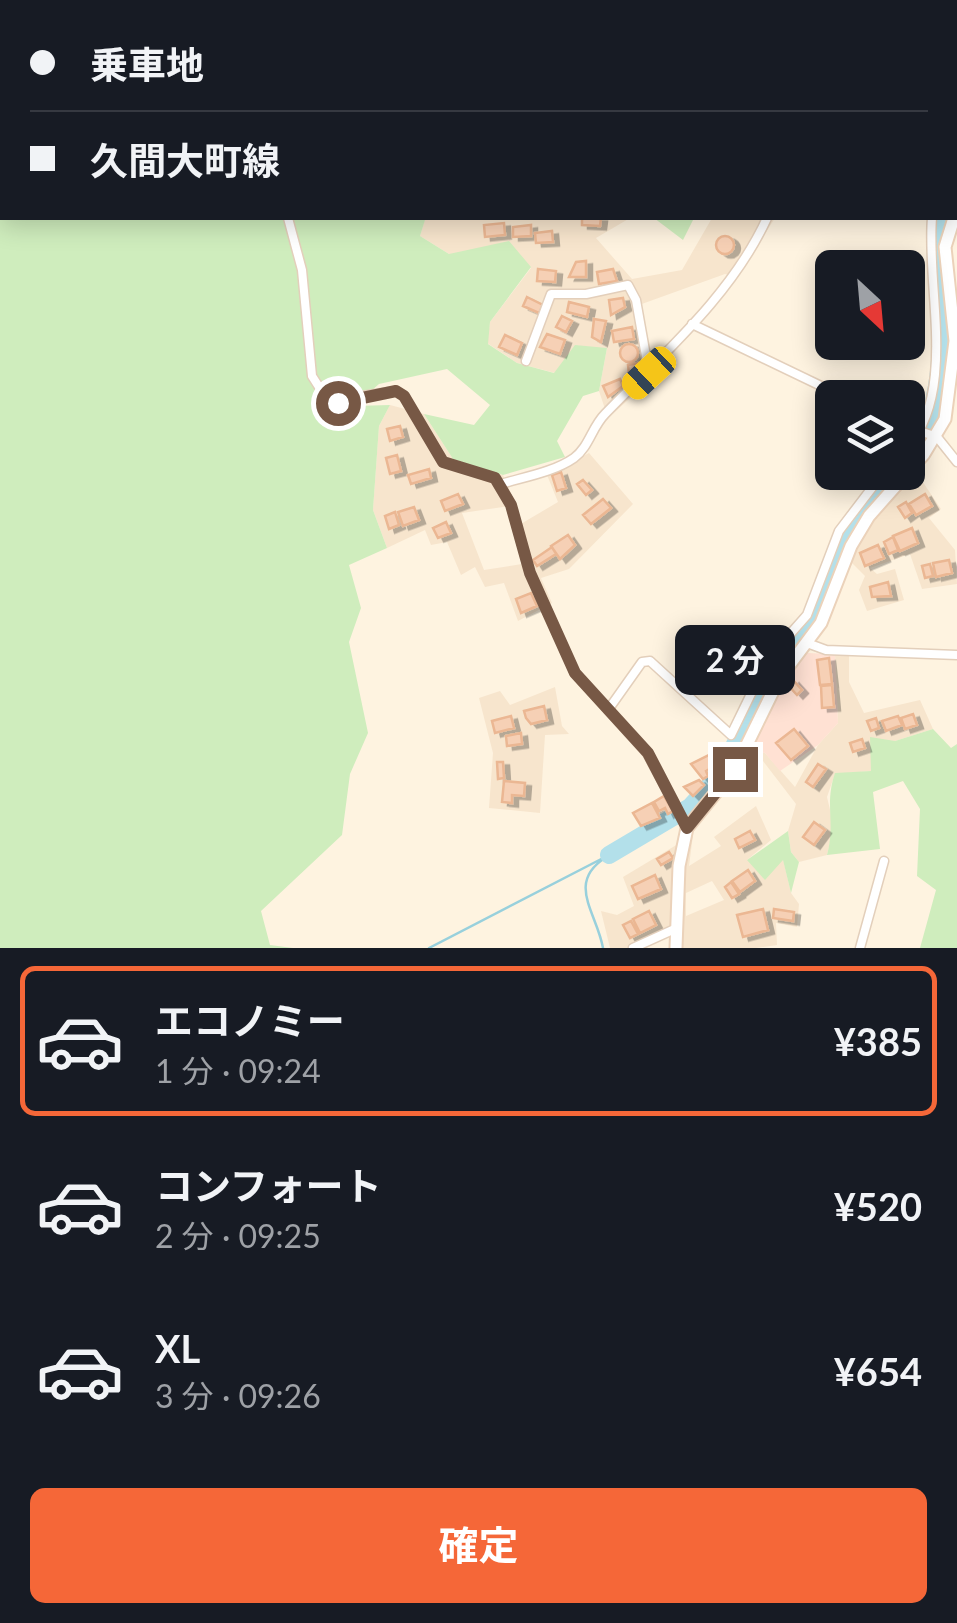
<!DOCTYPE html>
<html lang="ja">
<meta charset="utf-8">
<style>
:root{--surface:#171b24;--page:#20242c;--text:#f1f3f6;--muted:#9ea1a6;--line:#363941;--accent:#f56738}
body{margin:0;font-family:Lato,"Noto Sans JP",sans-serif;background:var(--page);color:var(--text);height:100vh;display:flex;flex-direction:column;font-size:38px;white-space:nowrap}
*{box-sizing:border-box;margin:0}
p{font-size:32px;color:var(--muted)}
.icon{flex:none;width:55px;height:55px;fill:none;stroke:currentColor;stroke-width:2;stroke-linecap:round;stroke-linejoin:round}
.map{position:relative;height:948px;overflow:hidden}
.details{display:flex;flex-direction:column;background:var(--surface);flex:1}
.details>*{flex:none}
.banner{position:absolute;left:0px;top:0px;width:958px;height:220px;box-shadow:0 5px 25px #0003;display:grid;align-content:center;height:220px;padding:0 30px;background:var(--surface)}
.needle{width:65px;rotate:154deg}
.fabs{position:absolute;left:815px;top:250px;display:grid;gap:20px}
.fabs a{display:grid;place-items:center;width:110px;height:110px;border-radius:15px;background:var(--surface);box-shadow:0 5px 25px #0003;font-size:50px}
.end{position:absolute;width:45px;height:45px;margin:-22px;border:12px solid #775845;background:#fff;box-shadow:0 0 0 5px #fff}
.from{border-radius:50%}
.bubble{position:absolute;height:70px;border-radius:15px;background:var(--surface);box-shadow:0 5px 25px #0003;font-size:32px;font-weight:700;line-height:70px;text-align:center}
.car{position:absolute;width:30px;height:60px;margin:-30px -15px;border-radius:12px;box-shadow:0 0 8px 2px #0007;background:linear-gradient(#f5c518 24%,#345 0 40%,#f5c518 0 76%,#345 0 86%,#f5c518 0)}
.banner b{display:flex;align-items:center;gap:35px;height:95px;font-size:38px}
.banner b+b{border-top:2px solid var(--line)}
.banner i{width:25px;height:25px;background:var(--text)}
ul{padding:18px 0 0;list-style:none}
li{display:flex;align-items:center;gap:30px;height:150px;margin:0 20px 15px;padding:0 10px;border:5px solid transparent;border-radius:15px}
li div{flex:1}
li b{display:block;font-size:38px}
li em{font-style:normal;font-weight:700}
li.selected{border-color:var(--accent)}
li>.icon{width:90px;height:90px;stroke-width:1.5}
.button{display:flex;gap:20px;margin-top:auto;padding:20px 30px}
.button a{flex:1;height:115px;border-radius:15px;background:var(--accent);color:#fff;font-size:40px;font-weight:700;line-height:115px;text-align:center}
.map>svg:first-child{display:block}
.residential{fill:#f7e5cd;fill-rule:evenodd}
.commercial{fill:#ffe1d3}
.green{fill:#cfedbd}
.water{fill:#b3e0ea;stroke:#98d0dc;stroke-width:2.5}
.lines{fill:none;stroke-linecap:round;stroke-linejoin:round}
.stream{stroke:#98d0dc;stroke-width:2.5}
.river{stroke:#b3e0ea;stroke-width:18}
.building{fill:#f6d0b5;stroke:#ebb793;stroke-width:2.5;filter:url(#shadow)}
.street-casing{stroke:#e3cfbb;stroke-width:11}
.secondary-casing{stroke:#ebd2ba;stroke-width:15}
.highway-casing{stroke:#ded7d2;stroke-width:18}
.street{stroke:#fff;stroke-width:8}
.secondary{stroke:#fff;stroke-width:11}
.highway{stroke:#ffb090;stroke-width:14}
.route{stroke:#775845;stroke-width:12}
</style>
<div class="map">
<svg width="957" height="948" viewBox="0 0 957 948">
<defs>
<filter id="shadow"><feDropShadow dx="6" dy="3.5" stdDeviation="0" flood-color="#0004"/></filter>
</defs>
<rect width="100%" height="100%" fill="#fef3e0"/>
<path class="residential" d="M436 218H630L596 238 632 279 682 270 712 218H775L737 277 725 274 639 305 651 365 657 374 608 418 599 391 607 348 555 373 517 363 487 343 490 322 531 268 449 254 420 236 425 219Z
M390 405 424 414 453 459 503 475 516 505 462 513 484 570 522 564 514 528 558 502 547 475 589 453 633 504 569 569 541 578 552 603 518 621 504 583 485 587 475 567 461 575 447 542 431 545 425 530 387 548 373 510 379 426Z
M916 472 941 509 929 518 955 550 957 584 922 589 910 554 870 568 877 574 895 569 904 600 867 611 859 590 865 576 852 563 857 545 872 521Z
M835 654 849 655V682L864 713 920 700 933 729 895 741 872 771 835 774 827 797 834 827 827 855 799 862 791 852 788 831 796 804 763 761 748 758 752 750 765 753 795 787 818 745 838 723Z
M555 687 562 726 569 734 545 735 540 813 489 808 493 753 479 698 500 691 510 705Z
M756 806 771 840 747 860 783 859 791 893 799 904 797 927 776 923 777 945 756 948H670V934L642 948H610L601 911 617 915 634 906 623 877 693 835 689 866 721 846 714 837ZM712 881 724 900 686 916V893Z"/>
<path class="commercial" d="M807 653 835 654 838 723 818 745 780 771 765 753 752 750 782 684Z"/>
<path class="green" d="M0 0 119 2H2V218H436L425 220 420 236 449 254 509 241 531 267 490 322 488 344 517 363 554 373 575 345 607 348 599 391 583 396 557 441 565 457 503 475 453 459 424 414 474 425 490 405 447 369 379 384 354 406 390 405 379 426 373 510 387 548 349 565 361 608 349 642 368 733 350 774 342 835 261 911 270 945 293 948H0Z
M654 218H694L683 240Z
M933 729 951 748 957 744V948H920L936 890 917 876 920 809 903 781 873 792 880 849 827 855C836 822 824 805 835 773L871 771 870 737 895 741Z
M788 831 791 852 799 862 791 893 783 860 765 880 747 860Z"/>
<path class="water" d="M323 0H571L565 2Z"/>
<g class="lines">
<path class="stream" d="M429 948 609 855
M603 948C597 913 566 883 605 858"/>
<path class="river" d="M898 0 899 2
M908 459C957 393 936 298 940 218
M609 855 690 807 721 773 765 683 828 594 845 537 868 501 895 472"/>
</g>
<path class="building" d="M725 0H772L773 2H719Z
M582 218H601L600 226 582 225Z
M504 223 505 235 485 237 484 225Z
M531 225V236L513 237V227Z
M552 231 553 242 536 243 535 233Z
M716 245a9 9 0 1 1 18 0a9 9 0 1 1-18 0Z
M586 261V277H569L576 262Z
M538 269 556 271 555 282 537 281Z
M613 269 617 281 599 284 597 272Z
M527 297 543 305 539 313 523 306Z
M623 298 625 307 611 315 609 300Z
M569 302 589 307 587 317 567 312Z
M562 316 572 321 566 332 556 327Z
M594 319 606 321 601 342 592 337Z
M632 327 634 339 614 342 612 331Z
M547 334 565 340 560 354 540 347Z
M505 335 522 343 517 355 499 347Z
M620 353a9 9 0 1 1 18 0a9 9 0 1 1-18 0Z
M638 363 640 371 629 375 628 365Z
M620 379 623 386 608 397 603 386Z
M400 426 403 437 390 441 387 429Z
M397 455 401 471 390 474 386 458Z
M429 469 431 478 411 484 408 475Z
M561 472 566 488 557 491 552 475Z
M583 480 592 490 586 495 577 484Z
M458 494 463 504 445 511 441 501Z
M925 494 932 506 916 515 909 504Z
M603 499 611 508 591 524 583 515Z
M906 502 912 513 905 518 898 507Z
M414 507 419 520 403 526 398 512Z
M395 512 399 525 389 529 385 516Z
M446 522 451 533 438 538 433 528Z
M912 528 918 543 900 551 893 536Z
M568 535 575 545 560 559 551 546Z
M893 537 898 550 889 554 884 542Z
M878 545 884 558 865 566 860 553Z
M552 547 556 554 537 566 533 560Z
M949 560 952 573 936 577 933 563Z
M930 564 933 576 925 578 922 566Z
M888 582 891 596 872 597 870 587Z
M531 593 537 606 521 613 516 599Z
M829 658 832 684 820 685 817 660Z
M793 680 802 690 797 695 787 684Z
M832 685 834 707 822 708 821 686Z
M544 706 547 720 531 724 526 718 524 711Z
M913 714 917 725 905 729 901 718Z
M511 716 514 728 495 733 492 721Z
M898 716 902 725 886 731 882 721Z
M876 718 879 728 871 731 867 721Z
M794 729 808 746 791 760 776 743Z
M521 733 522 744 507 746 506 736Z
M862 739 865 748 853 752 850 743Z
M713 753 718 764 706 771 708 776 703 779 691 764Z
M497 762H503L504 778 498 779Z
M818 764 826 769 813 787 806 782Z
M699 780 704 785 693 796 684 787Z
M504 781 525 783 524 796 512 795V803L502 802Z
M664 796 673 811 668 814 665 808 659 811 654 802Z
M652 803 660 818 641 826 633 813Z
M814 822 825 830 814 845 803 837Z
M750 831 755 840 739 848 735 839Z
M669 852 673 858 661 865 657 859Z
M748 870 755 881 740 892 732 881Z
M655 875 661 889 638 899 632 886Z
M731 882 739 894 732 898 725 887Z
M763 909 768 930 743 937 737 915Z
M774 909 794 912 793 921 773 918Z
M649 911 656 925 640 933 633 919Z
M631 921 638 934 630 938 623 925Z"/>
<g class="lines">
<g class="street-casing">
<path id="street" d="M181 0 182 2
M288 218 302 270 312 376 328 401 396 391 404 396 443 462 495 478 511 505 530 573 575 673 647 753 687 828
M692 324 846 398
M526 361 551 294H586L628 285 636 300 649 373
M908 427 937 437 957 462
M908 447C957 390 926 287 932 218
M501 484C524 477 554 472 574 458 589 447 592 427 605 414 663 354 732 295 767 218
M807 643 826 650 957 655
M608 710 642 662 650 661 731 735 768 659 807 615 839 531 884 472
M633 948 677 928
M860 948 884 861"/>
</g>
<g class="secondary-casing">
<path id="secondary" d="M304 0 307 2
M585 2 591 0
M676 948 679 866 687 828 735 769 779 679 821 623 851 546 869 516 924 454 945 419 955 341 945 247 954 218"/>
</g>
<g class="highway-casing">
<path id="highway" d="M951 2V0
M955 163 957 167"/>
</g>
<use href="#street" class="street"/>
<use href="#secondary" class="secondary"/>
<use href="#highway" class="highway"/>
</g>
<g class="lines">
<path class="route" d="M338 403 396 391 404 396 443 462 495 478 511 505 530 573 575 673 648 753 687 828 735 769"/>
</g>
</svg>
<div class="fabs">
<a><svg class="needle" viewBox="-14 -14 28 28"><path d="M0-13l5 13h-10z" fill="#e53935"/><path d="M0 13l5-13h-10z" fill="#9ea1a6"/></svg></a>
<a><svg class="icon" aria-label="layers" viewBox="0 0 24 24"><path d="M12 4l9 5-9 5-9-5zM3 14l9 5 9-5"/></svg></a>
</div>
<i class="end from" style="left:338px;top:403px"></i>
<i class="end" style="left:735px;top:769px"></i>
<div class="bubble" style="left:675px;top:625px;width:120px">2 分</div>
<i class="car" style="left:649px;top:373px;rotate:227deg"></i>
<div class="banner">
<b><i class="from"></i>乗車地</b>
<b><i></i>久間大町線</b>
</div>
</div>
<section class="details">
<ul>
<li class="selected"><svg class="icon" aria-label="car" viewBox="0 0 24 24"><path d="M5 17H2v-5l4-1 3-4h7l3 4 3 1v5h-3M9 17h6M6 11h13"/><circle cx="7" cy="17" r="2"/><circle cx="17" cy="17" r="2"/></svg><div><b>エコノミー</b><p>1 分 · 09:24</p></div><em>¥385</em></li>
<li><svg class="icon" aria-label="car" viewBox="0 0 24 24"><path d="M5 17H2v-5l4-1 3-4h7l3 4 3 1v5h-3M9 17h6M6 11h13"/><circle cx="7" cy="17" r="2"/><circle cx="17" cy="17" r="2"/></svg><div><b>コンフォート</b><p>2 分 · 09:25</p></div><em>¥520</em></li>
<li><svg class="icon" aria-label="car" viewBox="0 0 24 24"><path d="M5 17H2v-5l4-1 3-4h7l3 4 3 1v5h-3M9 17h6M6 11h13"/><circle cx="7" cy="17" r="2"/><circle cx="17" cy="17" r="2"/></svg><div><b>XL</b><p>3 分 · 09:26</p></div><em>¥654</em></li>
</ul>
<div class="button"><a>確定</a></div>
</section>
